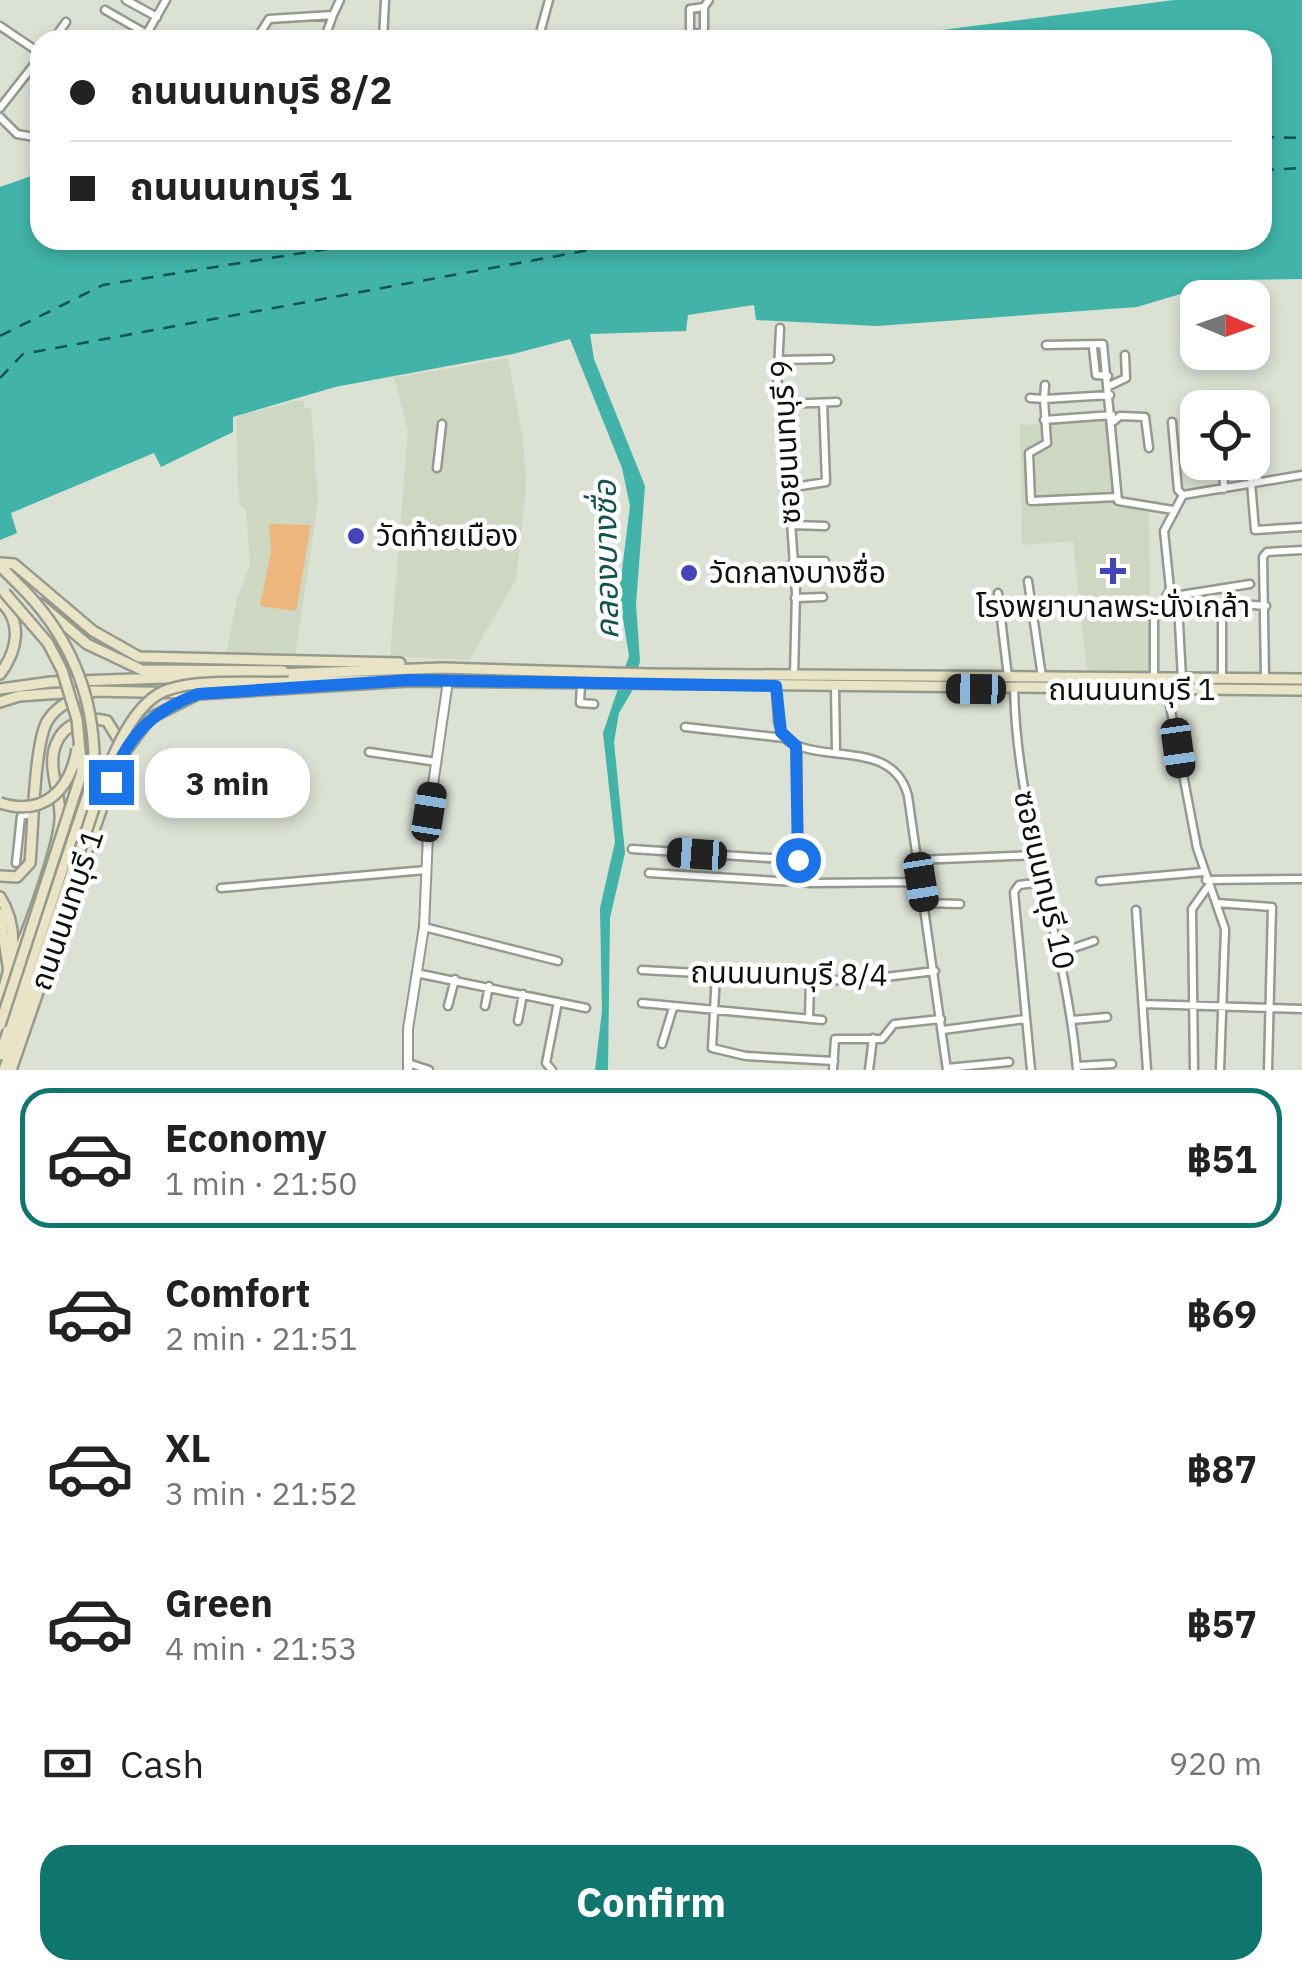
<!DOCTYPE html>
<meta charset="utf-8">
<style>
:root{--surface:#fff;--page:#f6f6f6;--text:#222;--muted:#767676;--line:#e0e0e0;--accent:#0f766e}
body{margin:0;font-family:"IBM Plex Sans","Noto Sans Thai",sans-serif;background:var(--page);color:var(--text);height:100vh;display:flex;flex-direction:column;font-size:38px;white-space:nowrap}
*{box-sizing:border-box;margin:0}
p{font-size:32px;color:var(--muted)}
.icon{flex:none;width:55px;height:55px;fill:none;stroke:currentColor;stroke-width:2;stroke-linecap:round;stroke-linejoin:round}
.map{position:relative;height:1070px;overflow:hidden}
.drawer{display:flex;flex-direction:column;background:var(--surface);flex:1}
.drawer>*{flex:none}
.top-card{position:absolute;left:30px;top:30px;width:1242px;height:220px;border-radius:30px;box-shadow:0 5px 15px #0003;display:grid;align-content:center;height:220px;padding:0 40px;background:var(--surface)}
.needle{width:65px;rotate:92deg}
.fabs{position:absolute;left:1180px;top:280px;display:grid;gap:20px}
.fabs a{display:grid;place-items:center;width:90px;height:90px;border-radius:20px;background:var(--surface);box-shadow:0 5px 15px #0003;font-size:50px}
.end{position:absolute;width:45px;height:45px;margin:-22px;border:12px solid #1a73e8;background:#fff;box-shadow:0 0 0 5px #fff}
.from{border-radius:50%}
.bubble{position:absolute;height:70px;border-radius:30px;background:var(--surface);box-shadow:0 5px 15px #0003;font-size:32px;font-weight:700;line-height:70px;text-align:center}
.car{position:absolute;width:30px;height:60px;margin:-30px -15px;border-radius:12px;box-shadow:0 0 8px 2px #0007;background:linear-gradient(#222 24%,#8ab4d8 0 40%,#222 0 76%,#8ab4d8 0 86%,#222 0)}
.top-card b{display:flex;align-items:center;gap:35px;height:95px;font-size:38px}
.top-card b+b{border-top:2px solid var(--line)}
.top-card i{width:25px;height:25px;background:var(--text)}
ul{padding:18px 0 0;list-style:none}
li{display:flex;align-items:center;gap:30px;height:140px;margin:0 20px 15px;padding:0 20px;border:5px solid transparent;border-radius:30px}
li div{flex:1}
li b{display:block;font-size:38px}
li em{font-style:normal;font-weight:700}
li.active{border-color:var(--accent)}
li>.icon{width:90px;height:90px;stroke-width:1.5}
.pay{display:flex;align-items:center;gap:25px;height:110px;padding:0 40px;font-size:38px}
.pay p{margin-inline-start:auto}
.cta{display:flex;gap:20px;margin-top:auto;padding:20px 40px}
.cta a{flex:1;height:115px;border-radius:30px;background:var(--accent);color:#fff;font-size:40px;font-weight:700;line-height:115px;text-align:center}
.map>svg:first-child{display:block}
.built{fill:#ced7c2}
.green{fill:#ecb67c}
.water{fill:#41b3a9}
.lines{fill:none;stroke-linecap:round;stroke-linejoin:round}
.ferry{stroke:#12534e;stroke-width:2.5;stroke-dasharray:12 10;stroke-linecap:butt}
.minor-casing{stroke:#949a8d;stroke-width:11}
.tertiary-casing{stroke:#949a8d;stroke-width:12}
.secondary-casing{stroke:#949a8d;stroke-width:14}
.minor{stroke:#fff;stroke-width:6}
.tertiary{stroke:#fff;stroke-width:8}
.secondary{stroke:#eae4c7;stroke-width:9}
.secondary-bridge-casing{stroke:#949a8d;stroke-width:14;stroke-linecap:butt}
.secondary-bridge{stroke:#eae4c7;stroke-width:9}
.route{stroke:#1a73e8;stroke-width:12}
.poi-dot{fill:#4345ba;stroke:#fff;stroke-width:4}
.labels{text-anchor:middle;stroke-width:9;stroke-linejoin:round;paint-order:stroke}
.street-label{font-size:30px;fill:#0f110d;stroke:#fff}
.poi-label{font-size:30px;fill:#0f110d;stroke:#fff;text-anchor:start}
.water-label{font-size:32px;font-style:italic;fill:#12534e;stroke:#fff}
</style>
<div class="map">
<svg width="1302" height="1070" viewBox="0 0 1302 1070">
<rect width="100%" height="100%" fill="#dbe1d3"/>
<path class="built" d="M508 358 523 439 526 487 516 580 469 660 390 656 408 430 394 378Z
M295 401H304V408H311L318 502 295 657 226 654 237 599 250 564 246 510 240 505 238 486 236 417Z
M1108 421 1114 508H1149L1150 673H1087L1073 541 1022 545 1020 425Z"/>
<path class="green" d="M269 524 311 525 296 611 260 606 271 552Z"/>
<path class="water" d="M1174 0H1302V279L1227 280 1137 307 877 326 756 320 754 305 688 315 686 331 590 334 594 359 645 486 636 604 640 661 632 691 619 713 614 742 625 853 610 918 608 1070H595L602 1011 600 908 615 842 603 733 629 656 619 594 630 506 622 468 570 339 513 354 335 387 233 417V432L161 467 154 453 11 513 17 533 0 540V187L40 173V240H1262V40H773L838 30 888 37Z"/>
<g class="lines">
<path class="ferry" d="M1262 137 1302 138
M1262 170 1302 168
M0 336 103 285 383 240
M0 378 23 354 644 240"/>
<g class="minor-casing">
<path id="minor" d="M126 0 157 17
M704 7 690 9V34L704 32V7L709 0
M105 10 147 34
M0 26 40 53
M53 40 66 22
M143 40 166 0
M256 40 269 19 333 15 340 0
M324 40 333 15
M383 40 385 0
M538 40 549 0
M0 108 40 57
M0 117 17 134 40 138
M780 328 777 392 783 409 796 593 794 675
M1046 345 1103 344 1118 501 1173 510
M1093 348 1096 375 1108 376
M780 360 830 359
M1045 385 1044 399 1110 395
M1109 386 1126 378 1125 355
M1030 398 1044 399 1047 443 1029 453 1031 501 1117 497
M781 404 837 402
M1044 420 1112 415
M1114 421 1120 416 1145 417 1149 448
M1172 422 1178 490 1183 495
M1252 441 1258 480
M1223 462 1224 489
M437 468 442 424
M1251 482 1255 530 1302 527
M788 488 826 482 823 403
M791 525 825 526
M793 561H825
M1028 581 1042 677
M998 593 1008 677
M1168 597 1250 584
M795 598 823 597
M1240 604 1266 606
M1179 623 1182 679
M1154 678V620L1170 589 1164 531 1183 495 1302 475
M1265 678 1263 557 1267 552 1302 550
M1222 679V615
M581 683 580 703 594 704
M776 686 778 722 784 738
M835 687 836 750
M1014 689C1017 819 1066 941 1077 1070
M1167 690 1197 848 1225 929 1220 1070
M685 727 784 738C818 766 893 737 908 796L947 1070
M369 752 437 762
M632 849 798 860 797 746
M917 860 1037 855
M16 863 21 816 34 813
M649 873 812 883 921 882
M1206 880 1302 879
M1100 881 1203 872
M221 888 426 870
M924 903 960 904
M1217 903 1272 907 1268 1070
M1136 910 1147 1070
M424 927 558 961
M1059 953 1094 941
M642 970 852 981 935 971
M416 973 586 1008
M716 974 712 1048 746 1056 834 1061
M642 1003 822 1020
M1144 1004 1302 1009
M448 1006 455 979
M485 1006 489 986
M809 1019 810 980
M1072 1020 1107 1017
M518 1021 523 994
M943 1030 1025 1019
M662 1044 673 1008
M408 1063 429 1070
M1077 1066 1112 1064
M947 1068 1009 1062
M552 1070 546 1063 558 1002
M833 1070 835 1039H882L894 1024 941 1019
M869 1070 873 1038
M1031 1070 1014 892 1019 885 1043 882
M1194 1070 1192 909 1207 888"/>
</g>
<g class="tertiary-casing">
<path id="tertiary" d="M408 1070V1029L424 927 429 812 448 681"/>
</g>
<g class="secondary-casing">
<path id="secondary" d="M0 563 14 564 93 631 139 657 400 663
M0 566 16 582
M0 601C23 621 18 650 0 674
M40 604 87 644 142 670 283 671
M289 682 392 680
M0 689 51 682 443 668 649 674 1302 679
M92 691 191 693
M0 702 19 696 76 692
M91 808 94 771
M0 876 17 877 30 863C33 833 34 741 48 720 58 704 78 696 95 691
M0 897C22 932 11 965 0 1001
M0 914 9 972
M15 959C28 932 58 849 60 820 62 795 46 768 56 744 64 723 87 716 107 721L120 742
M0 1055 90 788
M4 1070 74 866
M11 1070 118 761 150 718 198 694 409 681 1302 690"/>
</g>
<use href="#minor" class="minor"/>
<use href="#tertiary" class="tertiary"/>
<use href="#secondary" class="secondary"/>
<g class="secondary-bridge-casing">
<path id="secondary-bridge" d="M16 582C69 633 96 697 94 771
M0 803C44 817 70 790 77 749
M73 869C93 821 112 724 157 695 185 677 255 684 289 682
M0 1025 82 772 77 719 62 670 48 643 5 593"/>
</g>
<use href="#secondary-bridge" class="secondary-bridge"/>
</g>
<g class="lines">
<path class="route" d="M111 782C127 735 153 711 198 694L410 680 776 686 781 732 796 746 798 860"/>
</g>
<g class="poi-dot">
<circle cx="356" cy="536" r="10"/>
<path d="M1108 556h10v10h10v10h-10v10h-10v-10h-10v-10h10z"/>
<circle cx="689" cy="573" r="10"/>
</g>
<g class="labels">
<g class="street-label">
<text transform="translate(786 442) rotate(-93)" y="10">ซอยนนทบุรี 9</text>
<text x="1132" y="700">ถนนนนทบุรี 1</text>
<text transform="translate(1044 880) rotate(77)" y="10">ซอยนนทบุรี 10</text>
<text transform="translate(67 910) rotate(-71)" y="10">ถนนนนทบุรี 1</text>
<text transform="translate(789 974) rotate(1)" y="10">ถนนนนทบุรี 8/4</text>
</g>
<g class="poi-label">
<text x="376" y="546">วัดท้ายเมือง</text>
<text x="709" y="583">วัดกลางบางซื่อ</text>
<text x="1113" y="617" text-anchor="middle">โรงพยาบาลพระนั่งเกล้า</text>
</g>
<g class="water-label">
<text transform="translate(606 560) rotate(-91)" y="11">คลองบางซื่อ</text>
</g>
</g>
</svg>
<div class="fabs">
<a><svg class="needle" viewBox="-14 -14 28 28"><path d="M0-13l5 13h-10z" fill="#e53935"/><path d="M0 13l5-13h-10z" fill="#767676"/></svg></a>
<a><svg class="icon" aria-label="locate" viewBox="0 0 24 24"><circle cx="12" cy="12" r="6"/><path d="M12 2v4M12 18v4M2 12h4M18 12h4"/></svg></a>
</div>
<i class="end from" style="left:798px;top:860px"></i>
<i class="end" style="left:111px;top:782px"></i>
<div class="bubble" style="left:145px;top:748px;width:165px">3 min</div>
<i class="car" style="left:976px;top:689px;rotate:271deg"></i>
<i class="car" style="left:1178px;top:748px;rotate:172deg"></i>
<i class="car" style="left:429px;top:812px;rotate:9deg"></i>
<i class="car" style="left:697px;top:854px;rotate:274deg"></i>
<i class="car" style="left:921px;top:882px;rotate:171deg"></i>
<div class="top-card">
<b><i class="from"></i>ถนนนนทบุรี 8/2</b>
<b><i></i>ถนนนนทบุรี 1</b>
</div>
</div>
<section class="drawer">
<ul>
<li class="active"><svg class="icon" aria-label="car" viewBox="0 0 24 24"><path d="M5 17H2v-5l4-1 3-4h7l3 4 3 1v5h-3M9 17h6M6 11h13"/><circle cx="7" cy="17" r="2"/><circle cx="17" cy="17" r="2"/></svg><div><b>Economy</b><p>1 min · 21:50</p></div><em>฿51</em></li>
<li><svg class="icon" aria-label="car" viewBox="0 0 24 24"><path d="M5 17H2v-5l4-1 3-4h7l3 4 3 1v5h-3M9 17h6M6 11h13"/><circle cx="7" cy="17" r="2"/><circle cx="17" cy="17" r="2"/></svg><div><b>Comfort</b><p>2 min · 21:51</p></div><em>฿69</em></li>
<li><svg class="icon" aria-label="car" viewBox="0 0 24 24"><path d="M5 17H2v-5l4-1 3-4h7l3 4 3 1v5h-3M9 17h6M6 11h13"/><circle cx="7" cy="17" r="2"/><circle cx="17" cy="17" r="2"/></svg><div><b>XL</b><p>3 min · 21:52</p></div><em>฿87</em></li>
<li><svg class="icon" aria-label="car" viewBox="0 0 24 24"><path d="M5 17H2v-5l4-1 3-4h7l3 4 3 1v5h-3M9 17h6M6 11h13"/><circle cx="7" cy="17" r="2"/><circle cx="17" cy="17" r="2"/></svg><div><b>Green</b><p>4 min · 21:53</p></div><em>฿57</em></li>
</ul>
<div class="pay"><svg class="icon" aria-label="cash" viewBox="0 0 24 24"><path d="M3 7h18v10H3z"/><circle cx="12" cy="12" r="2"/></svg>Cash<p>920 m</p></div>
<div class="cta"><a>Confirm</a></div>
</section>
